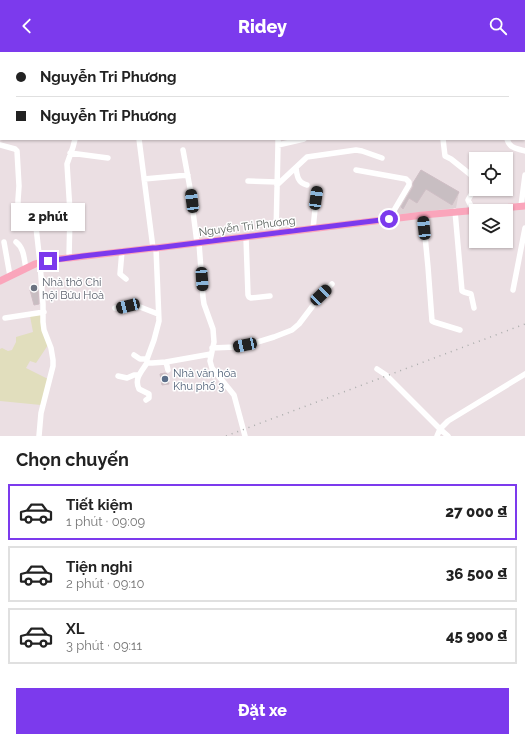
<!DOCTYPE html>
<html lang="vi">
<meta charset="utf-8">
<style>
:root{--surface:#fff;--page:#f2f2f2;--text:#222;--muted:#767676;--line:#e0e0e0;--accent:#7c3aed}
body{margin:0;font-family:Raleway,sans-serif;background:var(--page);color:var(--text);height:100vh;display:flex;flex-direction:column;font-size:15px;white-space:nowrap}
*{box-sizing:border-box;margin:0}
p{font-size:13px;color:var(--muted)}
.icon{flex:none;width:22px;height:22px;fill:none;stroke:currentColor;stroke-width:2;stroke-linecap:round;stroke-linejoin:round}
.map{position:relative;height:384px;overflow:hidden}
.drawer{display:flex;flex-direction:column;background:var(--surface);flex:1}
.drawer>*{flex:none}
.hud{position:absolute;left:0px;top:0px;width:525px;height:88px;box-shadow:0 1px 3px #0004;display:grid;align-content:center;height:88px;padding:0 16px;background:var(--surface)}
.buttons{position:absolute;left:469px;top:100px;display:grid;gap:8px}
.buttons a{display:grid;place-items:center;width:44px;height:44px;border-radius:0px;background:var(--surface);box-shadow:0 1px 3px #0004;font-size:20px}
.end{position:absolute;width:18px;height:18px;margin:-9px;border:5px solid #7c3aed;background:#fff;box-shadow:0 0 0 2px #fff}
.from{border-radius:50%}
.bubble{position:absolute;height:28px;border-radius:0px;background:var(--surface);box-shadow:0 1px 3px #0004;font-size:13px;font-weight:800;line-height:28px;text-align:center}
.car{position:absolute;width:12px;height:24px;margin:-12px -6px;border-radius:5px;box-shadow:0 0 3px 1px #0007;background:linear-gradient(#222 24%,#8ab4d8 0 40%,#222 0 76%,#8ab4d8 0 86%,#222 0)}
.hud b{display:flex;align-items:center;gap:14px;height:38px;font-size:15px}
.hud b+b{border-top:1px solid var(--line)}
.hud i{width:10px;height:10px;background:var(--text)}
ul{padding:0;list-style:none}
li{display:flex;align-items:center;gap:12px;height:56px;margin:0 8px 6px;padding:0 8px;border:2px solid var(--line);border-radius:0px}
li div{flex:1}
li b{display:block;font-size:15px}
li em{font-style:normal;font-weight:800}
li.selected{border-color:var(--accent)}
li>.icon{width:36px;height:36px;stroke-width:1.5}
h2{padding:0 16px;font-size:18px;line-height:48px}
.button{display:flex;gap:8px;margin-top:auto;padding:8px 16px}
.button a{flex:1;height:46px;border-radius:0px;background:var(--accent);color:#fff;font-size:16px;font-weight:800;line-height:46px;text-align:center}
header{display:flex;justify-content:space-between;align-items:center;height:52px;padding:0 16px;background:var(--accent);color:#fff;font-size:18px;font-weight:800}
.map>svg:first-child{display:block}
.education{fill:#ddd1d4}
.green{fill:#e1debd}
.lines{fill:none;stroke-linecap:round;stroke-linejoin:round}
.stream{stroke:#a1f9bf;stroke-width:1.5}
.building{fill:#c8bec2;stroke:#cfbec5}
.minor{stroke:#fff;stroke-width:5.5}
.major{stroke:#faa5bb;stroke-width:7}
.rail{stroke:#aaacab;stroke-width:1.5;stroke-dasharray:1 5;stroke-linecap:butt}
.route{stroke:#7c3aed;stroke-width:5}
.worship-dot{fill:#6b7280;stroke:#fff;stroke-width:1.5}
.service-dot{fill:#5c6f8a;stroke:#fff;stroke-width:1.5}
.labels{text-anchor:middle;stroke-width:3;stroke-linejoin:round;paint-order:stroke}
.street-label{font-size:11px;fill:#58605c;stroke:#fff}
.worship-label{font-size:11px;fill:#5b616d;stroke:#fff;text-anchor:start}
.service-label{font-size:11px;fill:#4e5e75;stroke:#fff;text-anchor:start}
</style>
<header><svg class="icon" aria-label="back" viewBox="0 0 24 24"><path d="M15 5l-7 7 7 7"/></svg>Ridey<svg class="icon" aria-label="search" viewBox="0 0 24 24"><circle cx="10" cy="10" r="6"/><path d="M15 15l6 6"/></svg></header>
<div class="map">
<svg width="525" height="384" viewBox="0 0 525 384">
<rect width="100%" height="100%" fill="#ebdfe3"/>
<path class="education" d="M421 118 459 140 456 156 393 163Z"/>
<path class="green" d="M42 262 48 293 36 311 30 309 26 316 48 327 41 353 0 349V297L2 296 8 299 12 298 16 290V285L33 280 30 264Z"/>
<g class="lines">
<path class="stream" d="M349 0 350 1
M296 1 297 0
M524 55 525 54
M0 70H1"/>
</g>
<path class="building" d="M421 118 459 140 452 153 426 137 417 151 409 146 403 157 401 155 413 135V131Z
M38 236 39 252 34 253 30 238Z
M165 321 167 322 169 332 162 333 160 322Z"/>
<g class="lines">
<path class="minor" d="M17 0V1
M211 0 212 1
M418 0 420 1
M90 1 91 0
M199 1 200 0
M252 1V0
M524 13H525
M0 29H1
M139 87 153 196
M443 87 445 104 451 107 476 127V129
M507 87C510 97 516 96 525 99
M0 93 15 97 17 99 19 134 18 148V159L20 161 35 166 40 211 43 252V270L44 278 51 296 53 308V314L41 361 39 384
M278 93 304 87
M183 98 190 136 197 191
M70 101 108 106
M296 116C297 124 298 131 307 133
M356 118 406 127 409 130V133L389 167
M144 127 188 123
M248 129 277 130
M277 133 307 105 356 98 362 99 382 106
M521 154 525 123
M34 156 35 166
M473 158 468 148 476 134
M455 159 462 239 464 240 471 242 474 256
M423 163 428 215 432 269 434 270 460 278
M313 177 317 138
M276 182 278 93V87
M246 185 248 243 249 245 251 246 270 244
M4 190 10 224
M16 190C24 196 24 206 26 217
M199 191 203 245 204 252 213 277 214 290 210 309 212 316 234 343 245 384
M122 199 120 222 126 227
M69 206 70 160 67 112 73 95 75 87
M513 238 525 176
M115 256 135 253 158 262
M5 266 44 260
M212 296 235 295 254 291 274 285 292 278 299 272 321 243 332 232
M134 303 140 307H147
M166 310 168 318
M147 311V307L154 288 159 269 156 196
M377 317 386 323 440 377 448 384
M118 324 127 326 134 323H139
M146 348 149 346V342L139 337C134 327 141 320 147 311H152L166 310 211 302
M437 384 440 377 448 369 525 322"/>
<path class="major" d="M0 229 35 212 57 207 69 206 153 196H156L423 163 525 154"/>
<path class="rail" d="M226 384 525 272"/>
</g>
<g class="lines">
<path class="route" d="M48 209 83 204 153 196H156L389 167"/>
</g>
<circle class="worship-dot" cx="34" cy="236" r="4"/>
<circle class="service-dot" cx="165" cy="327" r="4"/>
<g class="labels">
<g class="street-label">
<text transform="translate(247 174) rotate(-7)" y="4">Nguyễn Tri Phương</text>
</g>
<g class="worship-label">
<text x="42" y="234">Nhà thờ Chi<tspan x="42" dy="13">hội Bửu Hoà</tspan></text>
</g>
<g class="service-label">
<text x="173" y="325">Nhà văn hóa<tspan x="173" dy="13">Khu phố 3</tspan></text>
</g>
</g>
</svg>
<div class="buttons">
<a><svg class="icon" aria-label="locate" viewBox="0 0 24 24"><circle cx="12" cy="12" r="6"/><path d="M12 2v4M12 18v4M2 12h4M18 12h4"/></svg></a>
<a><svg class="icon" aria-label="layers" viewBox="0 0 24 24"><path d="M12 4l9 5-9 5-9-5zM3 14l9 5 9-5"/></svg></a>
</div>
<i class="end from" style="left:389px;top:167px"></i>
<i class="end" style="left:48px;top:209px"></i>
<div class="bubble" style="left:11px;top:151px;width:74px">2 phút</div>
<i class="car" style="left:316px;top:146px;rotate:8deg"></i>
<i class="car" style="left:192px;top:149px;rotate:353deg"></i>
<i class="car" style="left:424px;top:176px;rotate:354deg"></i>
<i class="car" style="left:202px;top:227px;rotate:176deg"></i>
<i class="car" style="left:321px;top:243px;rotate:46deg"></i>
<i class="car" style="left:128px;top:254px;rotate:256deg"></i>
<i class="car" style="left:245px;top:293px;rotate:258deg"></i>
<div class="hud">
<b><i class="from"></i>Nguyễn Tri Phương</b>
<b><i></i>Nguyễn Tri Phương</b>
</div>
</div>
<section class="drawer">
<h2>Chọn chuyến</h2>
<ul>
<li class="selected"><svg class="icon" aria-label="car" viewBox="0 0 24 24"><path d="M5 17H2v-5l4-1 3-4h7l3 4 3 1v5h-3M9 17h6M6 11h13"/><circle cx="7" cy="17" r="2"/><circle cx="17" cy="17" r="2"/></svg><div><b>Tiết kiệm</b><p>1 phút · 09:09</p></div><em>27 000 ₫</em></li>
<li><svg class="icon" aria-label="car" viewBox="0 0 24 24"><path d="M5 17H2v-5l4-1 3-4h7l3 4 3 1v5h-3M9 17h6M6 11h13"/><circle cx="7" cy="17" r="2"/><circle cx="17" cy="17" r="2"/></svg><div><b>Tiện nghi</b><p>2 phút · 09:10</p></div><em>36 500 ₫</em></li>
<li><svg class="icon" aria-label="car" viewBox="0 0 24 24"><path d="M5 17H2v-5l4-1 3-4h7l3 4 3 1v5h-3M9 17h6M6 11h13"/><circle cx="7" cy="17" r="2"/><circle cx="17" cy="17" r="2"/></svg><div><b>XL</b><p>3 phút · 09:11</p></div><em>45 900 ₫</em></li>
</ul>
<div class="button"><a>Đặt xe</a></div>
</section>
